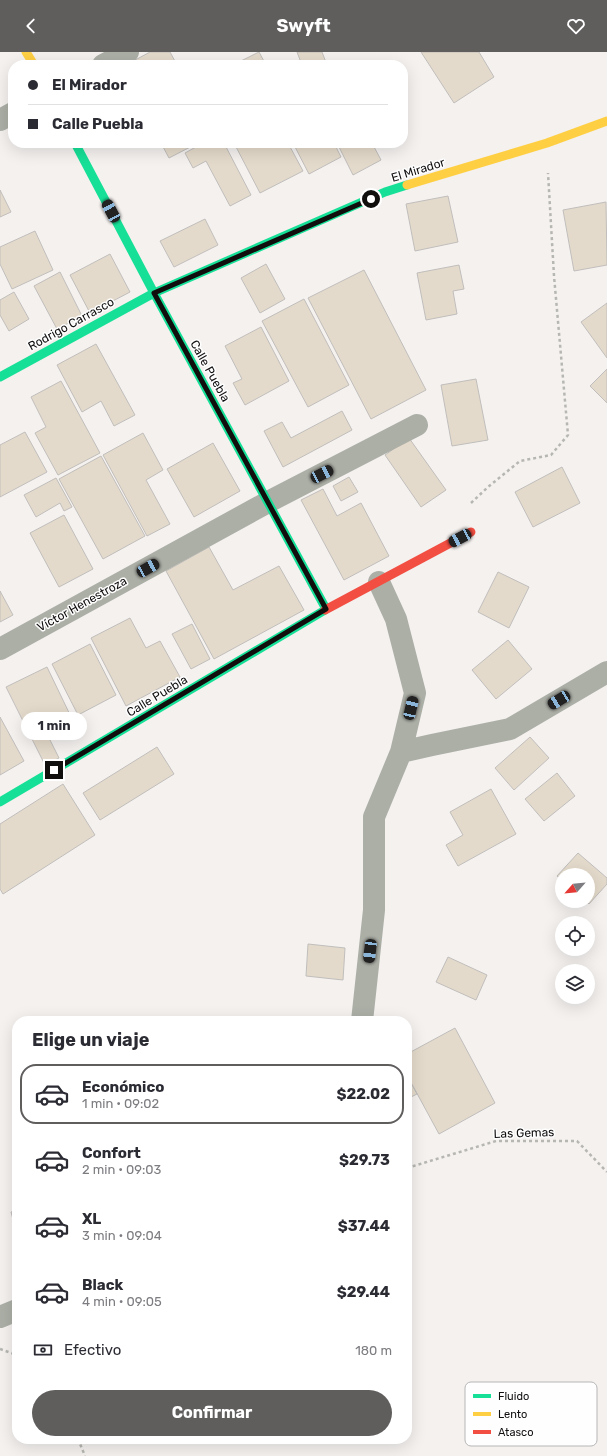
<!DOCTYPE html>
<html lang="es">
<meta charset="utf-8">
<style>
:root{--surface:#fff;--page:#f7f7f7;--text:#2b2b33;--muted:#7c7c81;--line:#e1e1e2;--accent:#605d5d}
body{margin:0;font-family:Rubik,sans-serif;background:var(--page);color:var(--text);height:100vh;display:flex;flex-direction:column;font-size:15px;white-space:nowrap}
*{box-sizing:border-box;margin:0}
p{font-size:13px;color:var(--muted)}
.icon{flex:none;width:22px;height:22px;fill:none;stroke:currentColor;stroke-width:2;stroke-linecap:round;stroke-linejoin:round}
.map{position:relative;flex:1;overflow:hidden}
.details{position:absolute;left:12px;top:964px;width:400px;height:428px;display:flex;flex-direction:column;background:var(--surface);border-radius:16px;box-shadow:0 4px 16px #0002}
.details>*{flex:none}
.guide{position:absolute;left:8px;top:8px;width:400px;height:88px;border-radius:16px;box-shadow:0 4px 16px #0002;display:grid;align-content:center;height:88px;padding:0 20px;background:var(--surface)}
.needle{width:26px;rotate:243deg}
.tools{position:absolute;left:555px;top:816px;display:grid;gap:8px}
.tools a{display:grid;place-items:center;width:40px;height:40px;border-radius:50%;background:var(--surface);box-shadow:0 4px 16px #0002;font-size:20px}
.end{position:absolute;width:18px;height:18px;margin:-9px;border:5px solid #110e0e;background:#fff;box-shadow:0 0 0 2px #fff}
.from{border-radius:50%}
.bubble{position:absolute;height:28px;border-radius:14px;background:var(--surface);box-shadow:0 4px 16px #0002;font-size:13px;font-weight:700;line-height:28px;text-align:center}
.car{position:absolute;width:12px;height:24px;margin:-12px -6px;border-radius:5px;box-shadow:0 0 3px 1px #0007;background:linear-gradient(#222 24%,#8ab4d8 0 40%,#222 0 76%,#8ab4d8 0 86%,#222 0)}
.guide b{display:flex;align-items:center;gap:14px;height:38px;font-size:15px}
.guide b+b{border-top:1px solid var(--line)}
.guide i{width:10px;height:10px;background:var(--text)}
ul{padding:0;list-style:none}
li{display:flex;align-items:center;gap:12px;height:60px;margin:0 8px 6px;padding:0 12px;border:2px solid transparent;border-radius:16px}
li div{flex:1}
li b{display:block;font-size:15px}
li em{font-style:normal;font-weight:700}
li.selected{border-color:var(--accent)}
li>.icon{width:36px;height:36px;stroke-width:1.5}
h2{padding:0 20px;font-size:18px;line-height:48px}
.pay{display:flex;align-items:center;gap:10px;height:44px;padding:0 20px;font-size:15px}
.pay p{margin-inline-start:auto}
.cta{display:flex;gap:8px;margin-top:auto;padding:8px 20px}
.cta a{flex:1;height:46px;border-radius:24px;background:var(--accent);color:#fff;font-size:16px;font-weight:700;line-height:46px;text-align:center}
header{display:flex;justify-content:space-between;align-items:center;height:52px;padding:0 20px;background:var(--accent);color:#fff;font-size:18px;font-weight:700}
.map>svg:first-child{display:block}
.building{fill:#e4dacb;stroke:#c0bebc}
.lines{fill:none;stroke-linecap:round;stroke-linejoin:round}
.path{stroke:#b7b7b2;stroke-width:2.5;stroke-dasharray:3 3;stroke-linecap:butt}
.street{stroke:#acafa6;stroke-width:22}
.fast{stroke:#16e098;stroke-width:9}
.slow{stroke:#ffcf43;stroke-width:9}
.jam{stroke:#f24e42;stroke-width:9}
.route{stroke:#110e0e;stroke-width:5}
.labels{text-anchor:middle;stroke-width:3;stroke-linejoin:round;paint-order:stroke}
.street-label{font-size:12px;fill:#110e0e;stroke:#fefefe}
.key{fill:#fefefe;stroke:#b7b6b6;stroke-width:1}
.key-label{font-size:11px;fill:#110e0e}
</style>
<header><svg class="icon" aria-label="back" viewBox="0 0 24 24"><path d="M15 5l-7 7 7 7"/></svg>Swyft<svg class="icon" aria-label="heart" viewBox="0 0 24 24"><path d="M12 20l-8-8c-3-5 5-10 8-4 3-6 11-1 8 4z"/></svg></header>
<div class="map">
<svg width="607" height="1404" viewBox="0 0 607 1404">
<rect width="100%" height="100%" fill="#f4f1ef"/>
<path class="building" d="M150 0H170L177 13H126Z
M259 0 266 13H238L237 11Z
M297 0H322L327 13H302Z
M421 0H479L494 25 454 51Z
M161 91H198L169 106Z
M203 91H224L251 143 230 154 206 109 193 116 185 101Z
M234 91H288L303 119 260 141Z
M293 91H334L341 105 309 122Z
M337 91H372L381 108 353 123Z
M0 138 11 160 0 165Z
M448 144 458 190 415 199 406 152Z
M606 150 607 213 574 219 563 158Z
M205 167 218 193 174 215 160 189Z
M35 179 53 218 12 237 0 212V195Z
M110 202 130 240 90 261 70 223Z
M266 212 285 247 260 261 241 226Z
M459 213 464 237 453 239 457 262 426 268 417 221Z
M364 218 426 338 371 367 308 246Z
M60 220 82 264 57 277 34 234Z
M14 240 29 267 9 279 0 263V248Z
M304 247 349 333 308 355 262 269Z
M607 251V306L581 270Z
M261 275 289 329 245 353 233 331 242 327 225 294Z
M96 292 135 363 114 374 101 349 82 360 57 313Z
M607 317V351L590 334Z
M476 327 488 388 452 394 441 333Z
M61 329 100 401 58 423 35 381 46 375 31 345Z
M342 359 352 378 283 415 264 379 282 370 291 386Z
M25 380 47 420 0 445V393Z
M143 381 163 418 146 428 170 472 147 484 103 403Z
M409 386 446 438 421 455 385 403Z
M213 391 240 439 194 465 167 417Z
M101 404 145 484 103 507 59 427Z
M562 415 580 451 533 475 515 440Z
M349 425 358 440 341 449 333 434Z
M56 426 72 455 64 459 60 451 36 465 24 443Z
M323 437 337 464 361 451 389 504 344 528 301 448Z
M64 463 93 517 59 535 30 481Z
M209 495 233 538 279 514 304 558 214 607 166 519Z
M498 520 529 535 509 576 478 560Z
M0 539 13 563 0 570Z
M130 566 146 596 160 589 180 625 126 654 91 586Z
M192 572 210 607 191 617 172 582Z
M508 588 532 617 496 647 472 618Z
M90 592 116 643 78 663 52 612Z
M47 615 74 671 48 684 59 706 45 713 6 635Z
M0 665 24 709 0 723Z
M530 685 549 706 514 738 495 716Z
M157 695 174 722 100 768 83 741Z
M557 721 575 744 544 769 525 747Z
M63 732 95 783 3 842 0 837V772Z
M491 737 516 782 458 814 446 793 463 783 450 760Z
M578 801 607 826V832L589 852 586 849H588V823H562V828L557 824Z
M308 892 345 896 343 928 306 924Z
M448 905 487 923 476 948 436 930Z
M455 976 495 1051 439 1082 407 1023V1002Z
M407 1024 417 1042 407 1047Z
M17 1158V1174L15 1175 11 1160Z"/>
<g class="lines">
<path class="path" d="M471 451 488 435 520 409 551 403 568 383 554 224 548 121
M407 1116 496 1089H577L607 1120
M0 1297 17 1303
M78 1387 85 1404"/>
<path class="street" d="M103 13 128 0
M0 68 13 61
M0 597 268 450 417 373
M401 700 432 693 510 677 607 620
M362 969 374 858V765L401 700 415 641 396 567 379 530
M0 1265 17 1258"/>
<path class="fast" d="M75 91 154 241 326 557
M0 325 154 241 385 140 407 133
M0 750 325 558"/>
<path class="slow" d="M26 0 34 13
M407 133 547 91 607 69"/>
<path class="jam" d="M325 558 471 480"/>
</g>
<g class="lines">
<path class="route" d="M54 718 326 557 154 241 371 147"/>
</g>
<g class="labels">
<g class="street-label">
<text transform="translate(418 118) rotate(-17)" y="4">El Mirador</text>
<text transform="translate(71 272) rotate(-29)" y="4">Rodrigo Carrasco</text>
<text transform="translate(210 319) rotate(61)" y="4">Calle Puebla</text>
<text transform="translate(82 552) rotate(-29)" y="4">Víctor Henestroza</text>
<text transform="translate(157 644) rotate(-31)" y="4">Calle Puebla</text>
<text transform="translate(524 1081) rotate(-2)" y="4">Las Gemas</text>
</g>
</g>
<rect x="465" y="1330" width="132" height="64" rx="6" class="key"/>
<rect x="473" y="1342" width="18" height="4" fill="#16e098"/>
<rect x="473" y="1360" width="18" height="4" fill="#ffcf43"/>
<rect x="473" y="1378" width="18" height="4" fill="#f24e42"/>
<g class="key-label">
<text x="498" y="1348">Fluido</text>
<text x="498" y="1366">Lento</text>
<text x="498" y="1384">Atasco</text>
</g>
</svg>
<div class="tools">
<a><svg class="needle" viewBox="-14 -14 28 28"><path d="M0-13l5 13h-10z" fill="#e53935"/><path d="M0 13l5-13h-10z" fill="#7c7c81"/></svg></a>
<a><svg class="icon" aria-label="locate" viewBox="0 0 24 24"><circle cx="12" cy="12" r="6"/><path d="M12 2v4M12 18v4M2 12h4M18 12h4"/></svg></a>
<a><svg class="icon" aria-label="layers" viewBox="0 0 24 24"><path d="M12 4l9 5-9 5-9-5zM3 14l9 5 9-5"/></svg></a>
</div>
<i class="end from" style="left:371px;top:147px"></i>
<i class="end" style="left:54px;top:718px"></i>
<div class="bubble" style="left:21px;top:660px;width:66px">1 min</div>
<i class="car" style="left:111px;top:159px;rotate:332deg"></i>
<i class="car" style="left:322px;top:422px;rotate:63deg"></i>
<i class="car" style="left:460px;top:486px;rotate:242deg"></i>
<i class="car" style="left:148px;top:516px;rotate:61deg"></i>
<i class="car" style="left:559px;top:648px;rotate:239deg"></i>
<i class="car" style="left:411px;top:656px;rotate:13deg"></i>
<i class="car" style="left:370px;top:899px;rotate:187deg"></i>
<div class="guide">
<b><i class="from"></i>El Mirador</b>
<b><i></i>Calle Puebla</b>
</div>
<section class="details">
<h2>Elige un viaje</h2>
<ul>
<li class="selected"><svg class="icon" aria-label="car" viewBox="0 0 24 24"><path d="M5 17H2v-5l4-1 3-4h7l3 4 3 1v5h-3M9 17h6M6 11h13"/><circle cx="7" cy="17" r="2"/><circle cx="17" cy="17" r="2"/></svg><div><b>Económico</b><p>1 min · 09:02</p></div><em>$22.02</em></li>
<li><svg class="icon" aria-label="car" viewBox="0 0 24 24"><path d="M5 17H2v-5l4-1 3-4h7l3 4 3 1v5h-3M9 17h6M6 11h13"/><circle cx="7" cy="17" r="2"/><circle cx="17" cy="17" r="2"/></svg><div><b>Confort</b><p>2 min · 09:03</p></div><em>$29.73</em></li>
<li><svg class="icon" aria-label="car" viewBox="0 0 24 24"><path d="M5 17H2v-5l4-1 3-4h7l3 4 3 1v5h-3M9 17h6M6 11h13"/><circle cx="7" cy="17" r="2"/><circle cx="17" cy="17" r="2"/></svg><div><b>XL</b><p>3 min · 09:04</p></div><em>$37.44</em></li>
<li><svg class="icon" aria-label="car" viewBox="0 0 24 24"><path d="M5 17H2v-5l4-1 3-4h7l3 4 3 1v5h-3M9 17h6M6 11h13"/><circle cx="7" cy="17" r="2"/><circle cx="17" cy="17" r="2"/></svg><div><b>Black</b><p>4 min · 09:05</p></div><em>$29.44</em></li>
</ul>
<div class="pay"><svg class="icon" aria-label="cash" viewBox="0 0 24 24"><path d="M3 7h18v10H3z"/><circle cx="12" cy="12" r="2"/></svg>Efectivo<p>180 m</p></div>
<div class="cta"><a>Confirmar</a></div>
</section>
</div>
